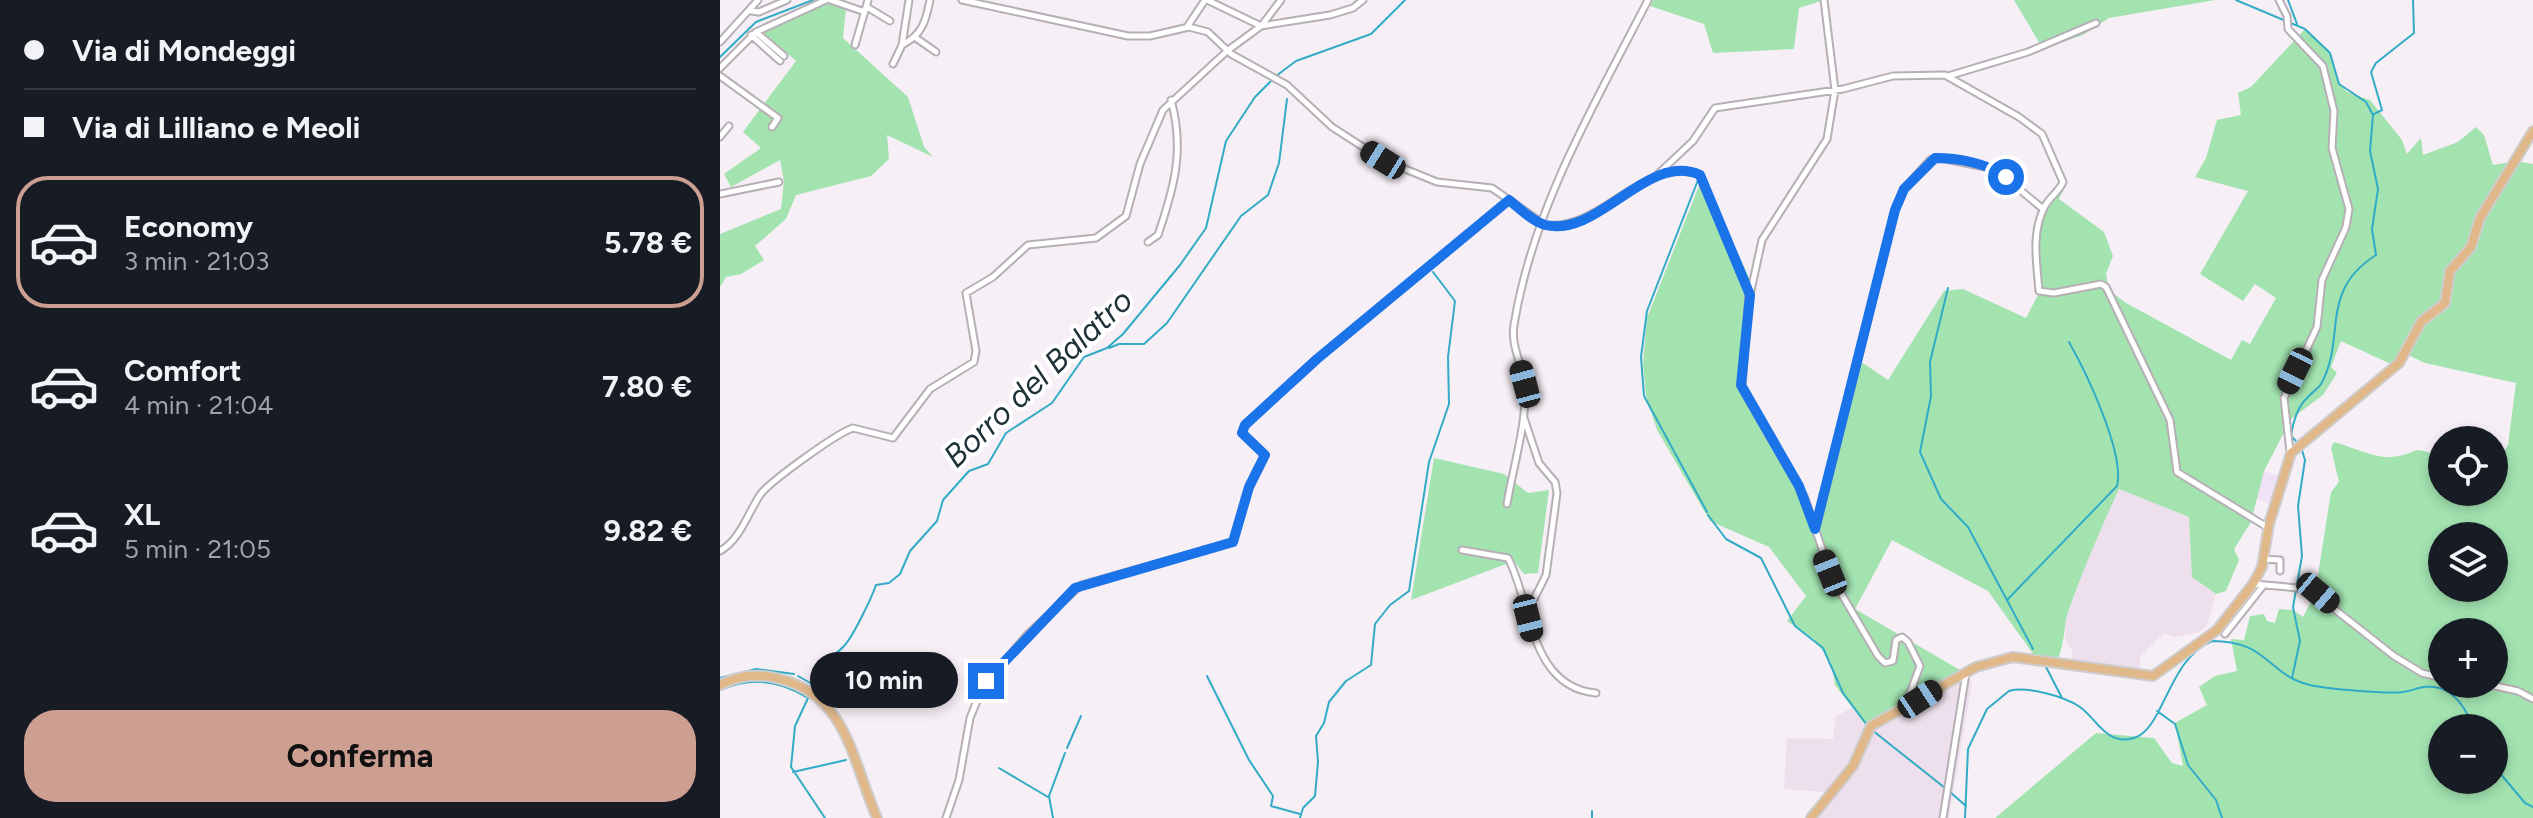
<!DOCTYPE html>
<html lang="it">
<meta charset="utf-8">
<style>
:root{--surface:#171b24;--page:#20242c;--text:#f1f3f6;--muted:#9ea1a6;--line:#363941;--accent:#cc9f91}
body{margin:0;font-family:Figtree,sans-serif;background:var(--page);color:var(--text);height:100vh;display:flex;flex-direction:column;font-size:30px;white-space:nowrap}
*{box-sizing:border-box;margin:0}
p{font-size:26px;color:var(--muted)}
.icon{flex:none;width:44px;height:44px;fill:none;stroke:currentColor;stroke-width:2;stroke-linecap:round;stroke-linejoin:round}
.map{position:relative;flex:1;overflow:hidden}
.details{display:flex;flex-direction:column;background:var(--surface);width:720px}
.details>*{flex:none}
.hud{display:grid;align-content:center;height:176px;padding:0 24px;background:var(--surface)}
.tools{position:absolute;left:1708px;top:426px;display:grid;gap:16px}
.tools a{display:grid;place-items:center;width:80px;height:80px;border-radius:50%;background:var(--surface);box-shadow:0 4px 12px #0003;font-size:40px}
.end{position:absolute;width:36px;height:36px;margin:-18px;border:10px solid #1a73e8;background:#fff;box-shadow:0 0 0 4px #fff}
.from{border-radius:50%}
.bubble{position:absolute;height:56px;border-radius:28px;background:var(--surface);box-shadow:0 4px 12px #0003;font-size:26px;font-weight:700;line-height:56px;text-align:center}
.car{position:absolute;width:24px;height:48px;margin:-24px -12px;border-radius:10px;box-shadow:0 0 6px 2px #0007;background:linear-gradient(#222 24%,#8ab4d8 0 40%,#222 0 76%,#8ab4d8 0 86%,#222 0)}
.hud b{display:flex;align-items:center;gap:28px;height:76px;font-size:30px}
.hud b+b{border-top:2px solid var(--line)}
.hud i{width:20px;height:20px;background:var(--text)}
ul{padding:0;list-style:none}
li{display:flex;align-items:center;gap:24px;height:132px;margin:0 16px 12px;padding:0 8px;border:4px solid transparent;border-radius:32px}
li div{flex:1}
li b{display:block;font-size:30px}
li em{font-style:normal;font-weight:700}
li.selected{border-color:var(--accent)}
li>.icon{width:72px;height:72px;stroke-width:1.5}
.action{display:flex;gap:16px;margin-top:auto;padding:16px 24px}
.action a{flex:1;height:92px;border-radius:32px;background:var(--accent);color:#111;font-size:32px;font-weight:700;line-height:92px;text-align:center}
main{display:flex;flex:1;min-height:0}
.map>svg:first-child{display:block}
.built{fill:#ede0ec}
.education{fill:#f0e2f5}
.green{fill:#a2e3b0;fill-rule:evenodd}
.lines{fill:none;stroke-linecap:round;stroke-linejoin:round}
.stream{stroke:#32acc6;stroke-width:2}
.minor-casing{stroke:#b6afb5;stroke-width:9}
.major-casing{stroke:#cecdce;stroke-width:12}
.minor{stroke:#fff;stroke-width:5}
.major{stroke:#e0b88a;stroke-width:8}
.route{stroke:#1a73e8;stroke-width:10}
.labels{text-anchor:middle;stroke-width:8;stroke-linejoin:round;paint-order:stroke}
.water-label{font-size:32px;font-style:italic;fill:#1d3136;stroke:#fff}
</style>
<main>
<section class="details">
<div class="hud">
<b><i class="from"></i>Via di Mondeggi</b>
<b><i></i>Via di Lilliano e Meoli</b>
</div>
<ul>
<li class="selected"><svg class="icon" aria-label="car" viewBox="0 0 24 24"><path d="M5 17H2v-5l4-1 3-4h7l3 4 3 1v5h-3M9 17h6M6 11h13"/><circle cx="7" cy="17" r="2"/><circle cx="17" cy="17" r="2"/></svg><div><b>Economy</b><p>3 min · 21:03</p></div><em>5.78 €</em></li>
<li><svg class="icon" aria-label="car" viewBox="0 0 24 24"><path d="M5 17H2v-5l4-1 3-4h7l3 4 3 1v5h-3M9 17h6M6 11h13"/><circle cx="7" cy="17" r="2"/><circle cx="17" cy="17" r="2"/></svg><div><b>Comfort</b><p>4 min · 21:04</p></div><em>7.80 €</em></li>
<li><svg class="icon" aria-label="car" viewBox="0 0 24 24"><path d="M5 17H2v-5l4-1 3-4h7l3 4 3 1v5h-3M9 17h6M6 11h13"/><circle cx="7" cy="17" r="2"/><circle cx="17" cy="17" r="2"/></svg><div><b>XL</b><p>5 min · 21:05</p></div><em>9.82 €</em></li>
</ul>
<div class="action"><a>Conferma</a></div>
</section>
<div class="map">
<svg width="1813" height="818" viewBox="0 0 1813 818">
<rect width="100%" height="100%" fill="#f6eff5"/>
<path class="built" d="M1399 489 1469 517 1472 577 1496 594 1487 625 1480 632 1454 637 1444 633 1420 657 1419 669 1371 665 1352 658V650L1346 642 1344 625 1369 554Z
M1240 670 1252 683 1229 818H1095L1117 793 1064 789 1067 738 1113 739 1116 716 1132 708 1147 727Z"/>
<path class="education" d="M1544 471 1561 477 1553 505 1536 499Z"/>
<path class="green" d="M933 0H1104L1079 8 1074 49 993 53 984 24 930 6Z
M1294 0H1495L1389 18 1363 35 1323 49Z
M107 4 126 8 123 38 188 97 204 147 213 157 167 135 169 159 151 176 76 195 66 219 35 246 44 260 21 274 6 277 0 287V234L61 209 64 181 60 160 11 187 4 174 41 148 23 132 76 61 43 33Z
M1585 29 1610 53 1619 84 1627 92 1650 100 1682 140 1687 154 1701 138 1703 155 1738 142 1756 127 1764 135 1773 165 1796 161 1813 164V818H1275L1376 733 1434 738 1452 763 1463 766 1455 723 1487 705 1479 687 1495 676 1517 671 1511 639 1524 640 1530 616 1544 614 1547 621 1555 623 1559 609 1573 610 1583 617 1595 594 1611 492 1619 482 1611 448 1614 442C1630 446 1656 459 1672 457 1700 454 1689 443 1722 458V492H1774V466L1788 445 1796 383 1705 363 1688 355 1673 365 1621 341 1611 367 1617 373 1603 395 1571 419 1544 471 1531 522 1514 549 1519 560 1506 591 1496 594 1472 577 1469 517 1399 489C1380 530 1363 570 1348 612 1343 630 1345 644 1337 661L1316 658 1268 591 1172 540 1135 609 1240 670 1147 727 1115 685 1111 662 1094 639 1067 621 1086 596 1049 547 990 521 937 430 926 396 923 362 927 318 982 178 1035 290 1026 345 1024 386 1082 484 1097 527 1140 361 1168 380 1224 291 1243 289 1306 318 1319 293 1322 294 1317 238 1325 208 1346 185 1339 199 1384 232 1393 256 1386 274 1389 290 1406 303 1511 360 1522 340 1530 344 1556 298 1535 284 1523 301 1480 274 1528 191 1475 177 1486 158 1497 120 1521 115 1518 93 1531 87ZM1722 536H1774V588H1722ZM1722 632H1774V684H1722ZM1722 728H1774V780H1722Z
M714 458 784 474 808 493 829 490 818 573 804 574 794 561 691 600Z"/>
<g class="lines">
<path class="stream" d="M1516 0 1585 29 1610 53 1619 84 1646 102 1653 115 1650 151 1658 189 1652 229 1656 255C1598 292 1627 337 1601 384 1598 389 1592 392 1588 397 1577 407 1573 422 1571 436L1577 442
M1568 0 1577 24
M0 57 36 22 93 0
M556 76 576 61 651 34 685 0
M1654 114 1662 110 1651 72 1656 63 1694 33 1693 0
M978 180 927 311 921 357 924 396 987 512
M1228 288 1210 362 1211 396 1200 452 1221 499 1248 527 1313 649
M389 348 399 344H424L447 323 521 216 548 195 559 163 567 99
M988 515 1006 539 1041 558 1075 626 1103 648 1123 693 1147 725
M1288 599 1397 486C1405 453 1366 372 1349 342
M1325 665 1342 698
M78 676 94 685
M487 676 529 760 553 796 551 806 580 814
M0 678 36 669 74 674
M1572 678 1580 641 1573 607 1582 556 1578 506 1585 460 1581 447
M92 688 96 680 93 670C102 660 114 657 123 647 132 639 152 597 156 585L169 583 180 574 190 551 217 521 223 500 249 471 268 464 286 433 332 403 364 357 387 348 403 334 460 265 486 228 506 141 535 97 552 80
M0 690C30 677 58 679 86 697
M89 696 75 726 71 767 105 818
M1437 711 1455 724 1468 765 1496 800 1502 818
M1152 730 1225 788
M347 748 361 716
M1774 766 1805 803 1813 807
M279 768 328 797
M73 772 126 760
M1230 792 1246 806
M872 811V818
M333 818 329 796 345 753
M580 818 583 808 595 796 598 762 596 736 604 723 609 702 626 681 651 665 655 624 670 605 689 591 709 462 729 404 728 357 735 301 713 272
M1245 818 1248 749 1267 709 1289 691C1306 686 1344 696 1360 707 1378 720 1386 746 1414 738 1444 729 1448 659 1492 641 1549 641 1546 674 1590 685 1607 689 1667 694 1683 692 1696 690 1705 684 1719 688 1738 693 1746 712 1755 728"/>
<g class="minor-casing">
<path id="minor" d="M110 0 145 12
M242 0 408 36H430L469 27 488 32 511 54 567 85 612 127 663 160 717 182 772 188 825 225C883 231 921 157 979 174L1029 292 1022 388 1084 496 1112 578 1158 656 1165 663 1173 661 1176 640 1182 637 1188 642 1200 666 1185 707
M487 0 541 26
M1559 0 1567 16 1568 29 1603 66 1614 111 1612 148 1629 209 1626 227 1602 280 1597 327 1564 398 1570 452
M147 7 170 21
M31 11 39 12 67 0
M542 25 561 0
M467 27 485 0
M36 32 64 56
M31 35 60 61
M196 38 216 52
M0 42 38 0
M135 45 148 0
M182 45C202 35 206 21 210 0
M173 64 182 45 189 0
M0 68 36 32 106 0
M0 76 58 118 52 127
M1228 76 1308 52 1376 23
M0 137 9 126
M938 174 973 141 995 108 1123 89 1173 76 1225 75 1299 117 1322 134 1343 182C1339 192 1328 198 1324 208 1311 234 1317 264 1319 291L1334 293 1381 284 1386 287 1450 420 1457 472 1547 527
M0 194 59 182
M428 242 438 235C454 188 465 150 451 100
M1030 295 1042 240 1107 139 1115 90 1104 0
M804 418 819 463 835 482 837 493 826 575 808 611
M787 504C793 467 806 427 805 390 805 368 790 348 794 325 813 207 875 104 928 0
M1096 528 1175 210 1184 189 1210 160 1220 158 1275 169 1323 209
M742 550 788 558C812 603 809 687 876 693
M0 551C20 540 28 513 40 495 49 482 117 433 133 428L173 438 210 389 254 362 256 351 246 293 273 277 308 245 376 238 406 216 420 164 443 110 507 51 541 26 610 15 633 8 643 0
M1543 559 1560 560V571
M1534 584 1589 589 1674 656 1702 673 1722 678
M1505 634 1543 586
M1766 684 1798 691 1813 699
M226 818 239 780 250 718 263 686 308 634 361 585 513 542 529 487 545 455 522 433 525 425 597 359 789 200
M1223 818 1246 673"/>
</g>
<g class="major-casing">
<path id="major" d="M0 685C20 675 38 673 60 679 128 696 133 764 157 818
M1091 818 1133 766 1151 726 1256 667 1293 657 1433 676 1497 630 1533 584 1542 567 1549 524 1571 453 1679 363 1701 322 1725 303 1730 271 1751 247 1760 218 1813 131"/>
</g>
<use href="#minor" class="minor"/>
<use href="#major" class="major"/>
</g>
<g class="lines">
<path class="route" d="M266 681 355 588 513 542 529 487 545 455 522 433 525 425 597 359 789 200C799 208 812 221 825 225 879 238 928 151 980 175L1030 295 1021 385 1079 486 1095 529 1175 210 1184 189 1215 158C1238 158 1267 163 1286 177"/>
</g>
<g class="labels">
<g class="water-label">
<text transform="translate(318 378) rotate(-43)" y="11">Borro del Balatro</text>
</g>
</g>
</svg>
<div class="tools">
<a><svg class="icon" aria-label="locate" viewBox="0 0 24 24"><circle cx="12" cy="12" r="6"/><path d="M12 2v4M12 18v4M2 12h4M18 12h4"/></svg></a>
<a><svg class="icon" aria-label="layers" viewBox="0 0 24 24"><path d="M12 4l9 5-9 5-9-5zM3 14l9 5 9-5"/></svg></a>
<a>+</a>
<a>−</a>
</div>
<i class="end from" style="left:1286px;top:177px"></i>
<i class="end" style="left:266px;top:681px"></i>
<div class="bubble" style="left:90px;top:652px;width:148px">10 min</div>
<i class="car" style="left:663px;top:160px;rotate:302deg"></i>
<i class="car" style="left:1575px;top:371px;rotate:206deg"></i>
<i class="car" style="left:805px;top:384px;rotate:345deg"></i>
<i class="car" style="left:1110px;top:573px;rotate:338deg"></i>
<i class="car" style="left:1598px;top:593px;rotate:130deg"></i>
<i class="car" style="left:808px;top:618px;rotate:166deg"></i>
<i class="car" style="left:1200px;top:699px;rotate:57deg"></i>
</div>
</main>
